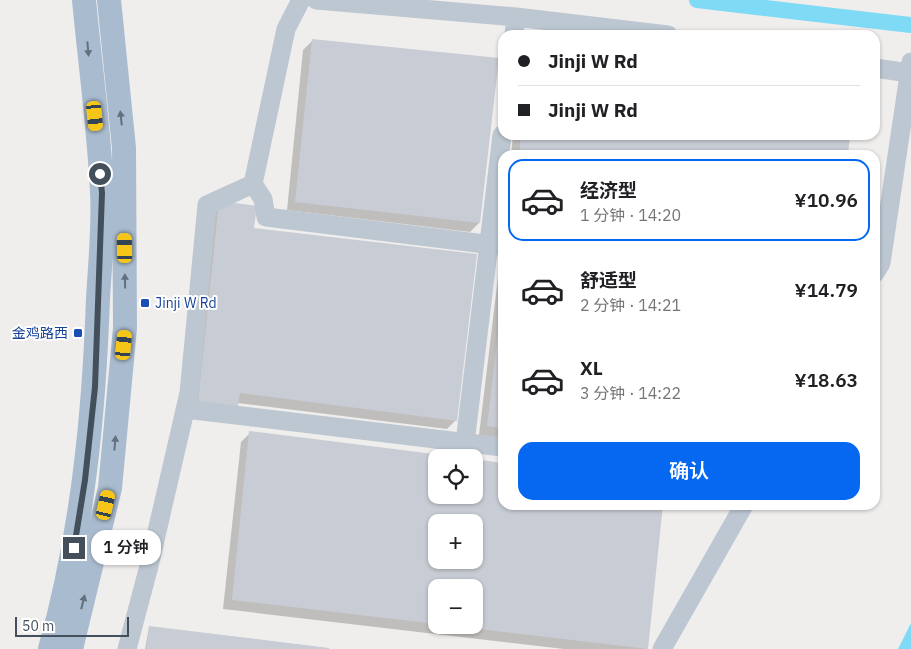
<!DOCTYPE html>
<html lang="zh">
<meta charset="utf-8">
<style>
:root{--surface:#fff;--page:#f2f2f2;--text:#202124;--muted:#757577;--line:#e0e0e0;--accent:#0668f1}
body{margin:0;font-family:"IBM Plex Sans","Noto Sans SC",sans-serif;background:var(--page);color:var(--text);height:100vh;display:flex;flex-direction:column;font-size:19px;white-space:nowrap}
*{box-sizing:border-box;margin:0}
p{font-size:16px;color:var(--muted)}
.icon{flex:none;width:28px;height:28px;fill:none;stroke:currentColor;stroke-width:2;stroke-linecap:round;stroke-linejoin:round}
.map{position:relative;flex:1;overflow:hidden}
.panel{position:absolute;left:498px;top:150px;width:382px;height:360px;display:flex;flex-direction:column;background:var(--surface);border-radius:15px;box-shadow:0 1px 4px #0004}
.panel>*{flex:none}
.banner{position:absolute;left:498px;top:30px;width:382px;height:110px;border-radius:15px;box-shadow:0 1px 4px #0004;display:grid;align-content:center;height:110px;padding:0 20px;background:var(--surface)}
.buttons{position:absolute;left:428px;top:449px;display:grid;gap:10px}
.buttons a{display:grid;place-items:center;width:55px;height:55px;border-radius:10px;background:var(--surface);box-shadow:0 1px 4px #0004;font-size:25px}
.scale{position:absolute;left:15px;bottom:12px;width:114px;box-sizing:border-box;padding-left:5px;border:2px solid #43505c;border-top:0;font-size:14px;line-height:18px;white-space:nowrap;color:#43505c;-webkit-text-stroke:4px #fff;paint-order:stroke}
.end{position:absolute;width:22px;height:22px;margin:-11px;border:6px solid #43505c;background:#fff;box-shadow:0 0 0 2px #fff}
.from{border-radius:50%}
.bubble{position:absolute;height:35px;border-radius:15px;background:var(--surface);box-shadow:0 1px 4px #0004;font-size:16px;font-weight:600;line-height:35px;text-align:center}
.car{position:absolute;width:15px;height:30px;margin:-15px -8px;border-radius:6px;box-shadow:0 0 4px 1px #0007;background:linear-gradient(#f5c518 24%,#345 0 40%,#f5c518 0 76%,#345 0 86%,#f5c518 0)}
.banner b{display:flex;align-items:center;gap:18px;height:48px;font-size:19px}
.banner b+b{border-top:1px solid var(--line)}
.banner i{width:12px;height:12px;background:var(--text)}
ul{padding:9px 0 0;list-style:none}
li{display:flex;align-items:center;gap:15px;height:82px;margin:0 10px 8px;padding:0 10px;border:2px solid transparent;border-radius:15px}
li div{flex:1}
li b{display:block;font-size:19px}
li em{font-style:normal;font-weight:600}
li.current{border-color:var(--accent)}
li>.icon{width:45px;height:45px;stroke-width:1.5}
.cta{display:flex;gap:10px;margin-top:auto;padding:10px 20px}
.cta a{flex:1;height:58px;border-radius:15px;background:var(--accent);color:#fff;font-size:20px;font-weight:600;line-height:58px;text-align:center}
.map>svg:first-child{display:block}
.water{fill:#7edaf5}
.shadow{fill:#0003;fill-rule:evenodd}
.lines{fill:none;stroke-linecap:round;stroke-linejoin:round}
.canal{stroke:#7edaf5;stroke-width:16}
.building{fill:#c8ccd4;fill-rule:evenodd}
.minor{stroke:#bcc7d1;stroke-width:19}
.major{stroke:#a9bccf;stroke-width:24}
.oneway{fill:#62707e}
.route{stroke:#43505c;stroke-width:6}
.transit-dot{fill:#1a4fb4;stroke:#fff;stroke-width:2}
.labels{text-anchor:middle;stroke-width:4;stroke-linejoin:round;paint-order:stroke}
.transit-label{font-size:14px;fill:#164399;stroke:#fff;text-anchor:start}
</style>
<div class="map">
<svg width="911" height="649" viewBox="0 0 911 649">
<rect width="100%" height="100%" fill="#f0eded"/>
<path class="water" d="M911 623V649H897H898Z"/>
<path class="shadow" d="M312 41 497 60 479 223 470 232 287 210 303 50Z
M513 135H849L846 155H511Z
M220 202 253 229 456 420 447 429 237 403 189 410 211 211Z
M502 265V438L479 435 499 269Z
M250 433 449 458H436V495H474V461L502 464V505H662L646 649H564L223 609 241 442ZM436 522H474V560H436ZM436 588H474V625H436Z
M149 627 329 649H145Z"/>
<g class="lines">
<path class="canal" d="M697 0 911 25"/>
</g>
<path class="building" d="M312 39 499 58 480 223 295 202Z
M521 135H850L848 155H519Z
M219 201 257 206 254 228 477 254 457 421 240 393 238 406 198 402Z
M501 308H502V428L487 426Z
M249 431 450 456 436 458V495H474V459L502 463V505H663L648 649 453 626 474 625V588H436V624L232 600ZM436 522H474V560H436Z
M149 626 329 648V649H146Z"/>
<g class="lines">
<path class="minor" d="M316 0 516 17 668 35
M514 35 516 17
M875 68 909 73
M253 184 263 199 266 217 501 246
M875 273 881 263 911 62
M185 409 502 447
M465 443 502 135
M127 649 149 566 189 393 207 205 253 184 286 29 301 0
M662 649 744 505"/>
<path class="major" d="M50 649C82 534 94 417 98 298 100 263 104 227 102 192 99 128 90 64 84 0
M71 649 110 488 125 328 124 148 109 0"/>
</g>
<defs><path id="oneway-solid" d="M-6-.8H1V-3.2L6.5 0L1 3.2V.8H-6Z" transform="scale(1.25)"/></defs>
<g class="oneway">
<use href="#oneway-solid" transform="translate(88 49) rotate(85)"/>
<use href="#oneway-solid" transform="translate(121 118) rotate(-96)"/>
<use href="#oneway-solid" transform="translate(125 281) rotate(-91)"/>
<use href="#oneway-solid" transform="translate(115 443) rotate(-85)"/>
<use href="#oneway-solid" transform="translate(83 602) rotate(-76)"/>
</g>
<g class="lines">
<path class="route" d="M74 548 85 480 95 387 102 193 100 174"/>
</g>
<g class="transit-dot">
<rect x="140" y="298" width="10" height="10" rx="2.5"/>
<rect x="73" y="328" width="10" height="10" rx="2.5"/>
</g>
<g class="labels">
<g class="transit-label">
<text x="155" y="308">Jinji W Rd</text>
<text x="68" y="338" text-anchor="end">金鸡路西</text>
</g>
</g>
</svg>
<div class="buttons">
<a><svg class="icon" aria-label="locate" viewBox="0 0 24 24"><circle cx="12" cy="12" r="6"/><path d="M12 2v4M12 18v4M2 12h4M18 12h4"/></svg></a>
<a>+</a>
<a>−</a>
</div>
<div class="scale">50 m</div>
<i class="end from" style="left:100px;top:174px"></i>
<i class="end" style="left:74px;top:548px"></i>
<div class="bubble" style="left:91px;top:530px;width:70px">1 分钟</div>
<i class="car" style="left:95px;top:116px;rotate:174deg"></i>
<i class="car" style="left:125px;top:248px;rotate:359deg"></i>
<i class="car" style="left:124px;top:345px;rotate:6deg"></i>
<i class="car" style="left:106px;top:505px;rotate:13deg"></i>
<div class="banner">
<b><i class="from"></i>Jinji W Rd</b>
<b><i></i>Jinji W Rd</b>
</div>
<section class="panel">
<ul>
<li class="current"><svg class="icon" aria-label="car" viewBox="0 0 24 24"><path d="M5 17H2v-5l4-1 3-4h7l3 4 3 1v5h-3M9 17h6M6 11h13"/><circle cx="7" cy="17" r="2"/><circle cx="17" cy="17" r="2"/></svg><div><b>经济型</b><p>1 分钟 · 14:20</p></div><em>¥10.96</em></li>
<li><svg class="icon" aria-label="car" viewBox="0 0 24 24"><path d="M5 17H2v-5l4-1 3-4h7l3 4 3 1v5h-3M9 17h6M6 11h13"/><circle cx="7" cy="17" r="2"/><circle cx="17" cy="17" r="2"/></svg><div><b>舒适型</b><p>2 分钟 · 14:21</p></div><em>¥14.79</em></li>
<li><svg class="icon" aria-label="car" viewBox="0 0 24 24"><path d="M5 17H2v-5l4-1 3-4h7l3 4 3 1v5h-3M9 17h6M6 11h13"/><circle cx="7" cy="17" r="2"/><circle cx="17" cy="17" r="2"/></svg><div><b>XL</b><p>3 分钟 · 14:22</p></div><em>¥18.63</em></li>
</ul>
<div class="cta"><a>确认</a></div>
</section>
</div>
